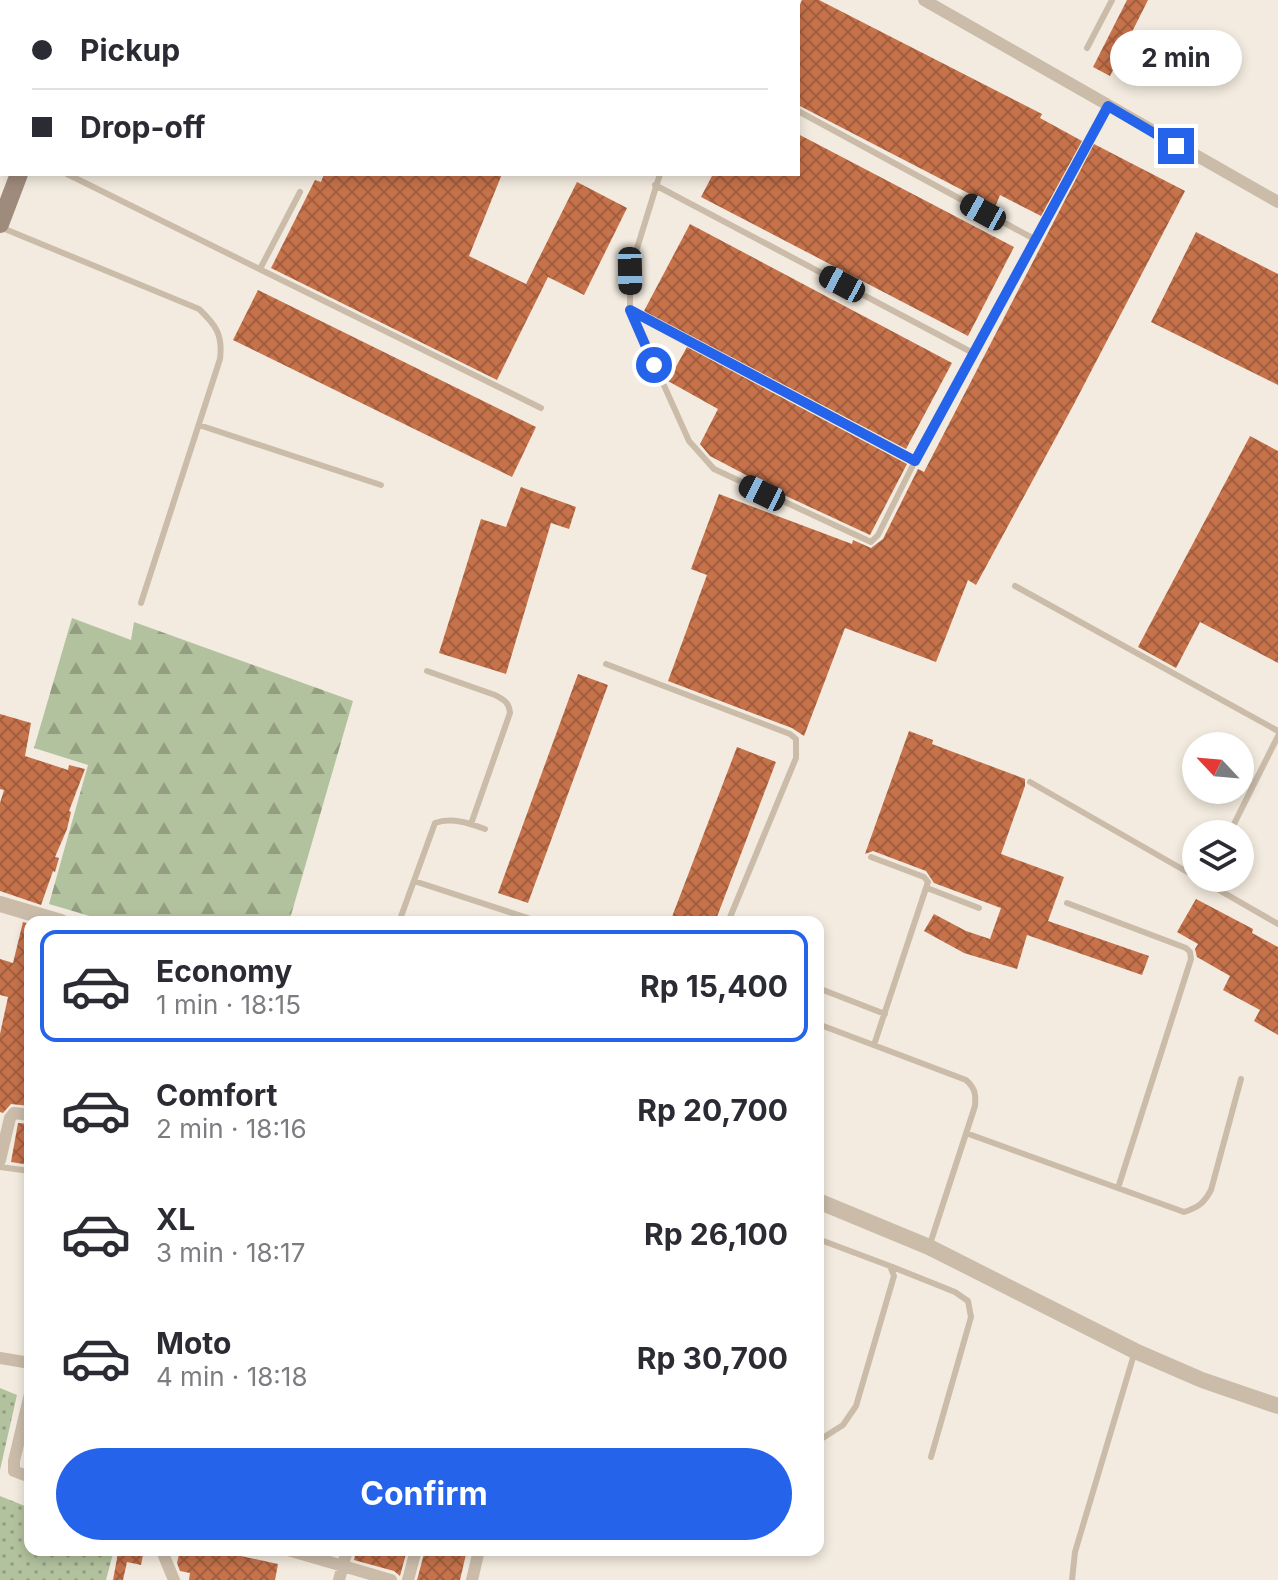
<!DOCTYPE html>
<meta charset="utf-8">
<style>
:root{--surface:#fff;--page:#f2f2f3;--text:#2b2b33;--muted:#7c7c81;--line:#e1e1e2;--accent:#2563eb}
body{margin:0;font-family:Inter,sans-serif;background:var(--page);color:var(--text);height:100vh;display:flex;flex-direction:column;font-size:30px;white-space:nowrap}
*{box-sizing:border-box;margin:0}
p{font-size:26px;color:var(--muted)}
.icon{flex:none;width:44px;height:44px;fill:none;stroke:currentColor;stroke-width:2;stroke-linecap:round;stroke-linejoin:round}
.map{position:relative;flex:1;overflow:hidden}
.panel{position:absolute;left:24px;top:916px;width:800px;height:640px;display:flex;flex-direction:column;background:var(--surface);border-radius:16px;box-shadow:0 4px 12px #0003}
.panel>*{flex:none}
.top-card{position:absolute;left:0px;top:0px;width:800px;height:176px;box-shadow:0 4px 12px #0003;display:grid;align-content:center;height:176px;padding:0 32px;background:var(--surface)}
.needle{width:52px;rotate:296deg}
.fabs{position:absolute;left:1182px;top:732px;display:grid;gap:16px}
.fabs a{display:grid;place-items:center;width:72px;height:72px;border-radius:50%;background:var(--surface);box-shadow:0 4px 12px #0003;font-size:40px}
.end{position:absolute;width:36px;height:36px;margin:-18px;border:10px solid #2563eb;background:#fff;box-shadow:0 0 0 4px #fff}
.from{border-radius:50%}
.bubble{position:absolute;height:56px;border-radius:28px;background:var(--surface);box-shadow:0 4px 12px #0003;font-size:26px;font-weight:700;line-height:56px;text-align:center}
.car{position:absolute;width:24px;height:48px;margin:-24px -12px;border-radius:10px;box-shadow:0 0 6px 2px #0007;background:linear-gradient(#222 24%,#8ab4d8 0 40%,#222 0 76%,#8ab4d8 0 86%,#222 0)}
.top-card b{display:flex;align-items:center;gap:28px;height:76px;font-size:30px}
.top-card b+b{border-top:2px solid var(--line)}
.top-card i{width:20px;height:20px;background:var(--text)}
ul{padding:14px 0 0;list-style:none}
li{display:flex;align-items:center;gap:24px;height:112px;margin:0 16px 12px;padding:0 16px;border:4px solid transparent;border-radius:16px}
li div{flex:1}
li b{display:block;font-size:30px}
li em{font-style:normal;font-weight:700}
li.current{border-color:var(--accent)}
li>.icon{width:72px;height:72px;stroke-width:1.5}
.button{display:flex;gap:16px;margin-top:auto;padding:16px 32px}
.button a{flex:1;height:92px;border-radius:48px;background:var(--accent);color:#fff;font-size:32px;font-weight:700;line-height:92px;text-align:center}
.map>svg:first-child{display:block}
.grass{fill:url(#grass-dots)}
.forest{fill:url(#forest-firs)}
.building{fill:url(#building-cross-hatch)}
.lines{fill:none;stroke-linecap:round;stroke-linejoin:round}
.service{stroke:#cbbcaa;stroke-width:6}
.minor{stroke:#cbbcaa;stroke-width:12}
.tertiary{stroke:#cbbcaa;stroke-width:16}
.secondary{stroke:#9f8b7c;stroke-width:18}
.route{stroke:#2563eb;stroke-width:10}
</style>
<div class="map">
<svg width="1278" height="1580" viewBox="0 0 1278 1580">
<defs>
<pattern id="grass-dots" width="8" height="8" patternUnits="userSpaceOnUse" patternTransform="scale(2)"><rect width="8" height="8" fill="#b3c29e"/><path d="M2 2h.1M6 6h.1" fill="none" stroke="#939e81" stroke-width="1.8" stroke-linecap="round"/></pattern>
<pattern id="forest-firs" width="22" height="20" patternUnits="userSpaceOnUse" patternTransform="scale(2)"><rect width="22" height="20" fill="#b3c29e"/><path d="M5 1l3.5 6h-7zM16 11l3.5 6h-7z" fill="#939e81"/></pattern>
<pattern id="building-cross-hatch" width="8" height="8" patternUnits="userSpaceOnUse" patternTransform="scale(2)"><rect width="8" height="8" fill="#c6724a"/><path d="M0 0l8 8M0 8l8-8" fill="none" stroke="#a25e3e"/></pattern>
</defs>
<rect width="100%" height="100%" fill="#f3ebdf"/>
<path class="grass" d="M0 1388 17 1395 0 1470Z
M0 1496 30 1508V1550H114L106 1580H0Z"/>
<path class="forest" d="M72 618 131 640 134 622 353 701 289 922H110L49 904 88 765 34 748Z"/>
<path class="building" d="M802 0H819L1042 114 1040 118 1082 141 1041 216 1000 195 995 207 798 105V9Z
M1127 0H1148L1110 76 1093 67Z
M798 134 1014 247 968 336 701 197 713 174H798Z
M1094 144 1185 191 1074 404 976 585 968 580 936 662 845 628 804 736 792 728 668 681 707 575 691 569 719 494 852 544 853 540 871 548 883 539 918 469 924 472Z
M324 174H502L469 256 526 284 577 182 627 208 584 295 548 277 497 380 271 268 315 180 321 182Z
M690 224 952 363 906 449 644 311Z
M1196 232 1278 274V385L1151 322Z
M258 290 536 427 512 477 233 340Z
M687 347 907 464 870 535 784 495 710 456 700 444 718 409 668 381Z
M1250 436 1278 451V663L1200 622 1176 668 1138 647Z
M521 487 576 507 569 529 551 523 506 674 439 653 481 519 506 527Z
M578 674 608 685 528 903 498 893Z
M0 714 31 723 25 756 68 770 69 765 85 769 69 811 71 812 67 829 55 857 59 858 55 872 53 871 41 905 0 891V803L4 790 0 789Z
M909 731 933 740 932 744 1025 779V786L1001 854 1064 877 1048 921 1149 956 1142 975 1027 935 1017 969 964 953 924 931 934 914 966 931 990 939 1001 908 934 883 926 871 873 851 865 854Z
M737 747 776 762 715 922H670Z
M1196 899 1253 929 1252 933 1278 947V1035L1254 1021 1260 1010 1223 990 1230 976 1197 957 1195 949 1198 944 1177 932Z
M23 922 30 924V1106L11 1104 3 1113 0 1112V1034L8 997 0 995V959L13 963Z
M18 1123 30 1124V1165L11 1162Z
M123 1550H144L141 1565 127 1562 123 1580H113L118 1553 122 1554Z
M180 1550H198L222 1555V1552L278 1564 275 1580H189L190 1573 180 1571 177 1563Z
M356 1550H407L400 1576 394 1571 354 1560Z
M425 1550 447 1552V1550H467L460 1580H417Z"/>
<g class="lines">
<path class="service" d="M36 0 41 2
M132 2V0
M179 2 180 0
M722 2V0
M1087 48 1112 0
M798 111 1036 240
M67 174 541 408
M660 174 630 271V310L689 441 714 469 871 542 878 535 915 461 1108 106
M655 185 975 354
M0 227 199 309C216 325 223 335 220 359L141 603
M260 269 300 192
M632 311 915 461
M199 425 381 485
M1015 586 1278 731
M606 664 790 734 796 739V758L728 922
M427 671 495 695C504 700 509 702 510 713L471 824
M1030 782 1196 877
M1229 834 1278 736
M871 857 924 877 928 882 874 1045
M414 881 540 922
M1205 882 1278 924
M927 888 979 908
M1067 903 1186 948 1190 952 1191 959 1118 1188
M399 922 435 823C451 817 469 823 485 829
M818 988 885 1014
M818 1024 966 1080C975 1088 976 1094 975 1106L929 1247
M966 1133 1184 1212C1199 1207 1204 1203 1211 1190L1241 1079
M0 1167 30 1171
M818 1239 890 1266 894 1276 856 1406 843 1425 818 1441
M890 1266 955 1292 968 1301 971 1317 931 1457
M1072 1580 1075 1552 1135 1351"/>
<path class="minor" d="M924 0 1278 202
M0 37 2 38
M0 1160 10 1118 14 1113 30 1115
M0 1358 30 1363
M30 1394 14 1461V1471L30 1477
M165 1550 164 1556 174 1580
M288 1550 391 1580
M339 1580 347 1550
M408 1580 416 1550
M472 1580 479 1550"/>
<path class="tertiary" d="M0 904 61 922
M818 1201 929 1247 1135 1351 1202 1380 1278 1406"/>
<path class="secondary" d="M87 2 88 0
M0 224 19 174"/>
</g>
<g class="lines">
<path class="route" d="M654 365 630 310 915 461 1108 106 1176 146"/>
</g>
</svg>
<div class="fabs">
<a><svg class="needle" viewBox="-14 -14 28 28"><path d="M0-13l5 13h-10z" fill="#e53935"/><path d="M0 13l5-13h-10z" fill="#7c7c81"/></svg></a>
<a><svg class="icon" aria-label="layers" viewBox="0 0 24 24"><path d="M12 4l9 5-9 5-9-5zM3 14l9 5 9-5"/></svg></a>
</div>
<i class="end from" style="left:654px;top:365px"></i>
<i class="end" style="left:1176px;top:146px"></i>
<div class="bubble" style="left:1110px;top:30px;width:132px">2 min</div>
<i class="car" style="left:983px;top:212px;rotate:299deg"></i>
<i class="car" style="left:630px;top:271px;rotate:179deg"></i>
<i class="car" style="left:842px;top:284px;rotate:298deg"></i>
<i class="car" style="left:762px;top:493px;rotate:296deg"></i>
<div class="top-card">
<b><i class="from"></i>Pickup</b>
<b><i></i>Drop-off</b>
</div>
<section class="panel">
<ul>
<li class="current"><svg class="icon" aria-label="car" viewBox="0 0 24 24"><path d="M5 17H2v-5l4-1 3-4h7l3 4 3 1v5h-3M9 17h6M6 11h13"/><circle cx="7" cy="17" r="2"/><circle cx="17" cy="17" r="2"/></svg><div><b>Economy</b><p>1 min · 18:15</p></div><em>Rp 15,400</em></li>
<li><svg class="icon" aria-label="car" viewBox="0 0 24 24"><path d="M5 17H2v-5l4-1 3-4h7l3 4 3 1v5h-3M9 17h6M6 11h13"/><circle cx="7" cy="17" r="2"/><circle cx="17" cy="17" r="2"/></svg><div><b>Comfort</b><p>2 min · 18:16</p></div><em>Rp 20,700</em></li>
<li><svg class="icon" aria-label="car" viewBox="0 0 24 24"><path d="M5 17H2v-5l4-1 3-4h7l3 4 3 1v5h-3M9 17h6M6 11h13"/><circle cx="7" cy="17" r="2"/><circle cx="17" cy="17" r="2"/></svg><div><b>XL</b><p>3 min · 18:17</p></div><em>Rp 26,100</em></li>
<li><svg class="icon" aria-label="car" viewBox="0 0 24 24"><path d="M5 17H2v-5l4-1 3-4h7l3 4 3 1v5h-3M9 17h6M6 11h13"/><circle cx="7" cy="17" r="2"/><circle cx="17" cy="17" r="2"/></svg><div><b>Moto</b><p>4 min · 18:18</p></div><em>Rp 30,700</em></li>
</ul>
<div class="button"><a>Confirm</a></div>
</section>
</div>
